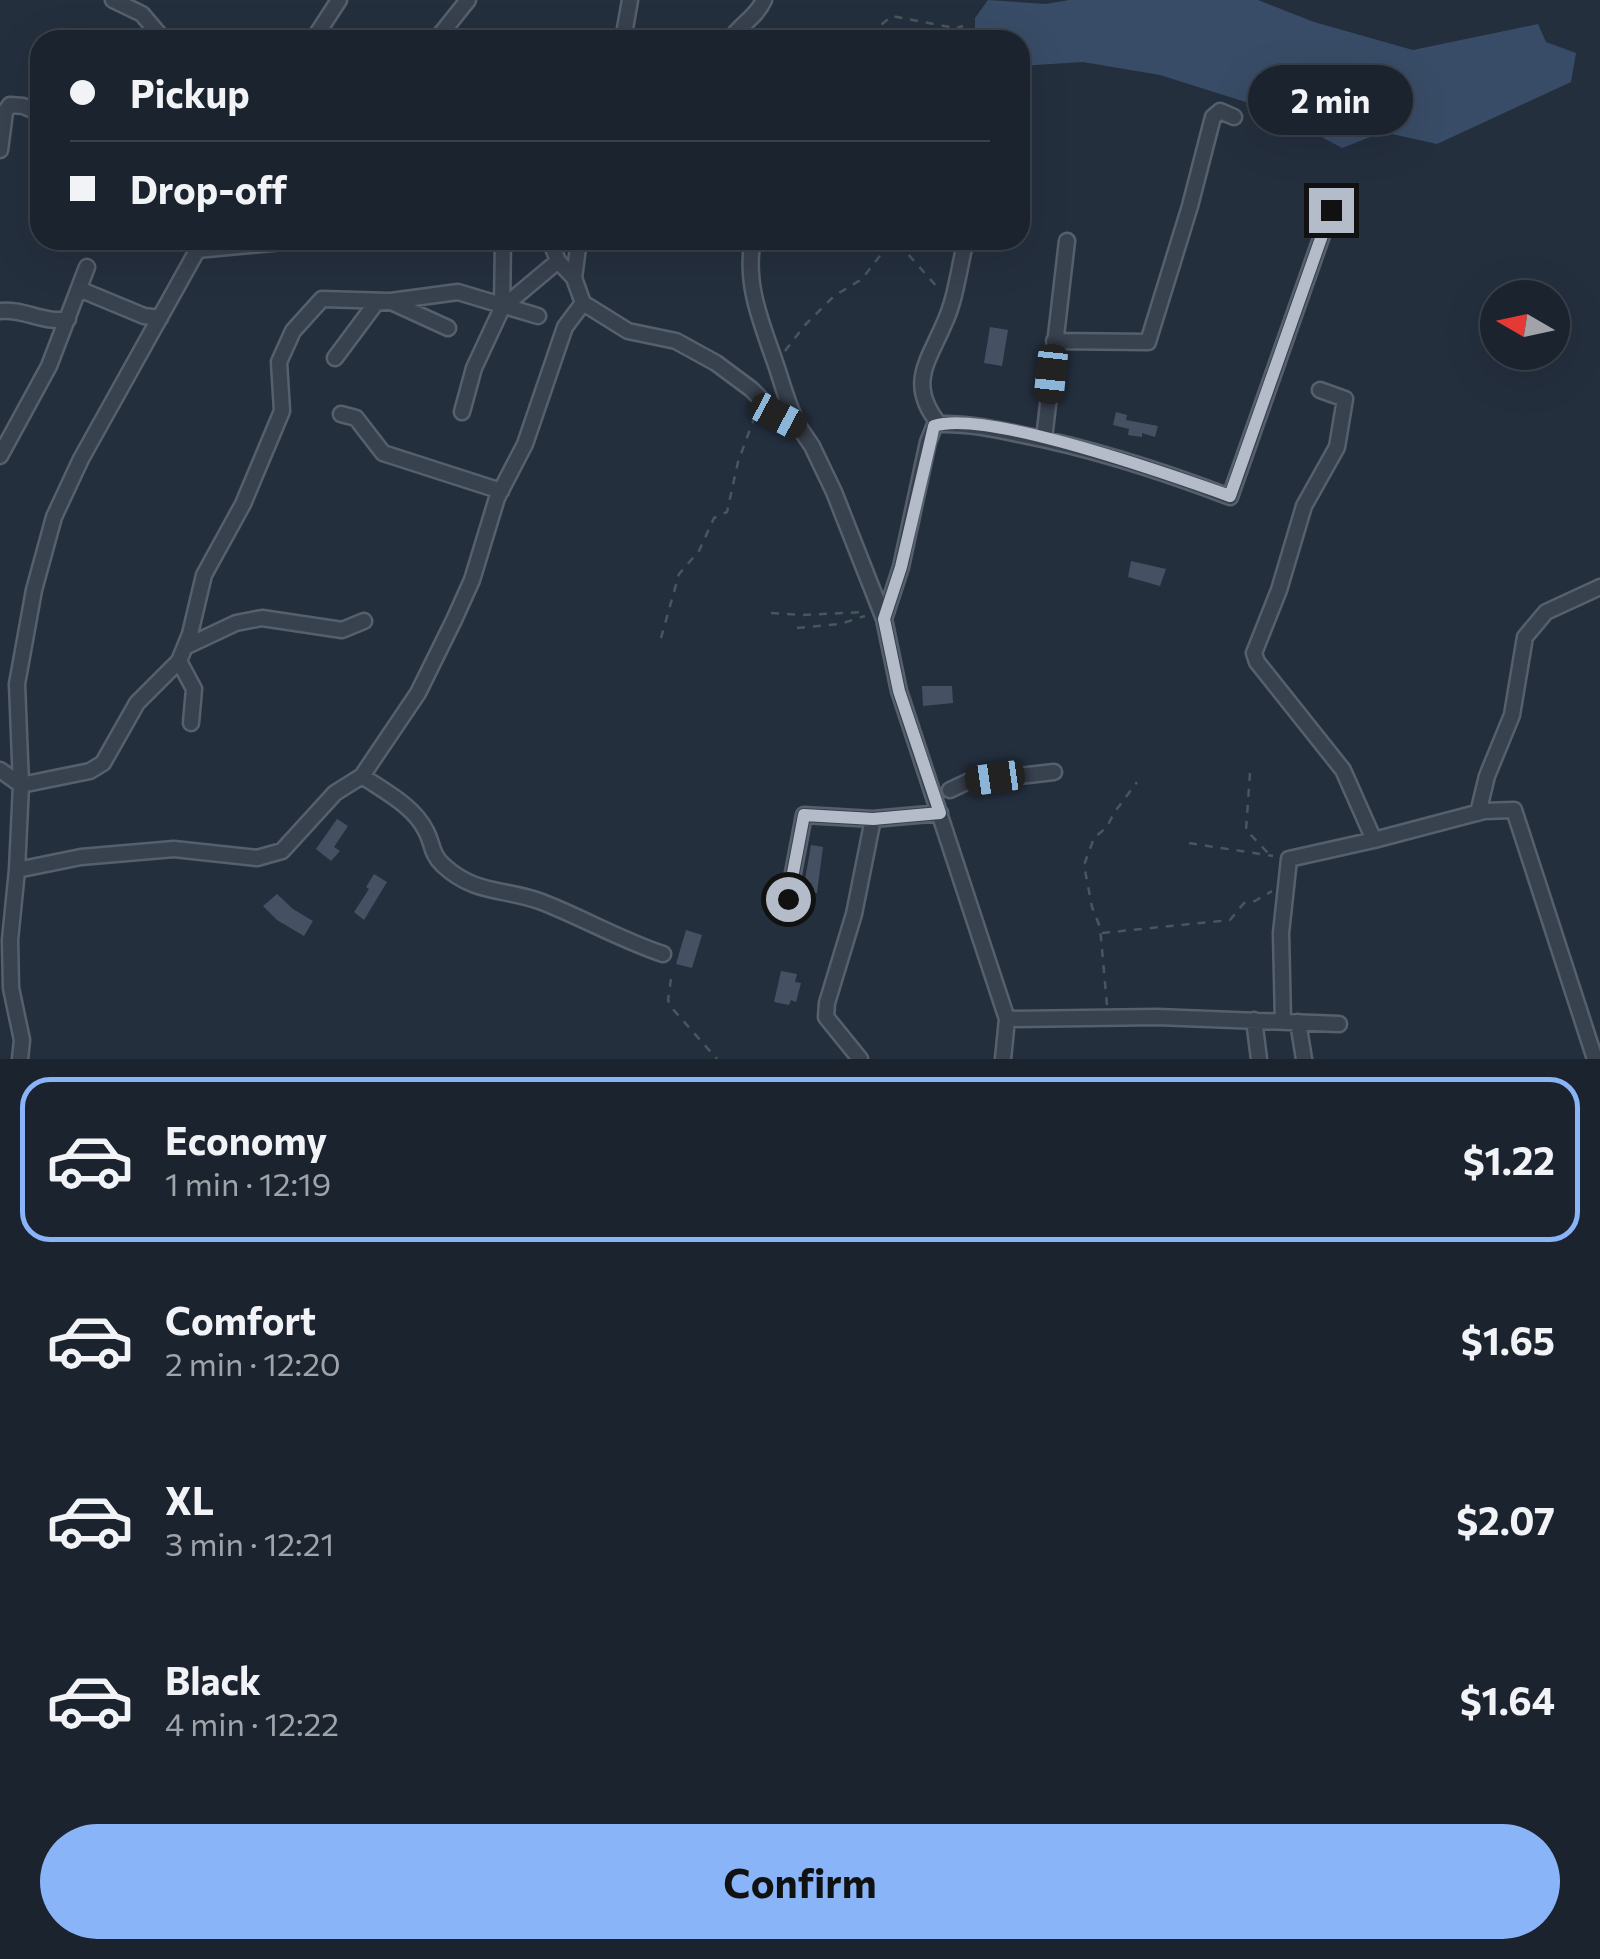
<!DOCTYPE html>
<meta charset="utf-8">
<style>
:root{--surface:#1b232e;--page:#282f3a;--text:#f1f3f6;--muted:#a0a4aa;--line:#39404a;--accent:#8ab4f8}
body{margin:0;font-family:Commissioner,sans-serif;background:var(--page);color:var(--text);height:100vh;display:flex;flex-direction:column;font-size:38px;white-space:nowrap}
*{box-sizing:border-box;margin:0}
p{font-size:32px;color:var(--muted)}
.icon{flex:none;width:55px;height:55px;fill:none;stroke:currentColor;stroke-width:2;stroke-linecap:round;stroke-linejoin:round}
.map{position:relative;height:1059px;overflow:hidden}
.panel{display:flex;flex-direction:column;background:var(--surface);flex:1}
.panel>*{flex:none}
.guide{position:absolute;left:30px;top:30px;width:1000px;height:220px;border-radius:30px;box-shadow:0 10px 40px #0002,0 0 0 2px var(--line);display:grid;align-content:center;height:220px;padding:0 40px;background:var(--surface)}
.needle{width:65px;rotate:279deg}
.tools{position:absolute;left:1480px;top:280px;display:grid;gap:20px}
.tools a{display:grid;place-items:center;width:90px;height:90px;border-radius:50%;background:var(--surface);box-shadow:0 10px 40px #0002,0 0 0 2px var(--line);font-size:50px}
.end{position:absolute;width:45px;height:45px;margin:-22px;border:12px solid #b4bcc9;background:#111;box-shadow:0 0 0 5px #111}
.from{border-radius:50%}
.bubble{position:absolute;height:70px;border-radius:35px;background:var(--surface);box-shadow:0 10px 40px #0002,0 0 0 2px var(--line);font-size:32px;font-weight:700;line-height:70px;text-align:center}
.car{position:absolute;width:30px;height:60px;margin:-30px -15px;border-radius:12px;box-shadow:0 0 8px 2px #0007;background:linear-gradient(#222 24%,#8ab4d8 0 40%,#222 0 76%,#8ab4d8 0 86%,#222 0)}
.guide b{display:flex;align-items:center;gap:35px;height:95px;font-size:38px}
.guide b+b{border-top:2px solid var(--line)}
.guide i{width:25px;height:25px;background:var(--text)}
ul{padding:18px 0 0;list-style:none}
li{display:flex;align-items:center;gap:30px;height:165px;margin:0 20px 15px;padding:0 20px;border:5px solid transparent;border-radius:30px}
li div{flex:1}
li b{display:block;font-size:38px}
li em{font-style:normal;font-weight:700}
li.on{border-color:var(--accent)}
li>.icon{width:90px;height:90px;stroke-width:1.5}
.button{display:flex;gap:20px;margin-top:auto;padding:20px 40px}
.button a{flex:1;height:115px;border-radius:60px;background:var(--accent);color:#111;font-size:40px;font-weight:700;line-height:115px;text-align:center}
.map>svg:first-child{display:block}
.water{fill:#394c67}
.building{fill:#455162}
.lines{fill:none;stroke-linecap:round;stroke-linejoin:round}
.minor-casing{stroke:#565f6c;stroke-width:19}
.path{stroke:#44595c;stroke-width:2.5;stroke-dasharray:8 8;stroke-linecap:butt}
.minor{stroke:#38414e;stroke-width:14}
.route{stroke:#b4bcc9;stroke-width:12}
</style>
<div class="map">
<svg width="1600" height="1059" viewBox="0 0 1600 1059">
<rect width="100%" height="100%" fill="#242f3e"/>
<path class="water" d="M988 0 1046 4 1069 0H1258L1314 22 1413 50 1538 24 1546 42 1576 53 1571 82 1437 144 1383 132 1342 148 1274 111 1160 75 1083 62 1020 66V40H975V18Z"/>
<path class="building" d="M990 327 1008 330 1002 366 984 363Z
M1116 412 1127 415 1126 420 1158 426 1155 437 1142 433V437L1128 435 1129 429 1113 425Z
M1131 561 1166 569 1160 586 1128 577Z
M922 686H952L953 703 923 706Z
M337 819 348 826 334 847 340 851 331 861 316 849Z
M811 845 823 847 817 893 803 891Z
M374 874 387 882 364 920 354 912 369 889 366 887Z
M277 894 293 909 313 921 304 936 277 920 263 906Z
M686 930 702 935 692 968 676 964Z
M781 971 797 974 795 982 801 983 796 1002 791 1000 789 1005 774 1002Z"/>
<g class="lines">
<g class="minor-casing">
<path id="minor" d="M113 0 142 14 164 40
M313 40 339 0
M436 40 468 0
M623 40 630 0
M730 40C741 23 755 19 764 0
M0 150 5 112 10 105 23 106 40 113
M550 240 558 261 574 278 583 303 628 331 676 341 716 363 751 389 778 416 799 427 812 446 834 492 884 619 899 691 1007 1019 1003 1059
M753 240C744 284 762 324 776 365 783 386 788 406 798 425
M197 250 305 240
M574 278 579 240
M79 289 144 316 160 318
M502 308 558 261
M0 311C23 308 44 324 68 319
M1054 341 1148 342 1190 206 1213 117 1220 111 1234 117
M335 358 376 303 458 292 538 316
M1320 390 1345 399 1337 447 1304 506 1279 590 1254 653 1257 662 1343 770 1374 840 1484 811 1514 810 1595 1059
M462 412 474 368 502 308 503 240
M341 414 356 418 383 453 501 491
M939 424C907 384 928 362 944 324 956 299 959 267 966 240
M1044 439 1067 241
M0 456 49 366 87 267
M884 619 901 567 928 442 934 427 939 424C967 423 995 429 1023 435 1094 449 1162 471 1230 497L1331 210
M185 647 236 623 262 618 342 630 364 621
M179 661 194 689 191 723
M0 770 21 785 90 771 103 763 137 703 179 661 190 634 204 575 243 504 282 411 279 362 293 331 322 299 389 301 448 328
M362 776C384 791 414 806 426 831 433 844 431 854 443 865 475 895 505 888 542 902 583 918 621 940 663 954
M950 790 967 782 1054 772
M1478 813 1487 776 1512 715 1525 637 1546 612 1600 587
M17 870 81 857 174 849 257 858 282 851 335 793 362 776 418 693 454 620 472 580 497 498 525 444 565 327 583 303
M788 899 804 815 873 819 940 813
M1007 1019 1157 1017 1339 1024
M1254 1020 1259 1059
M1283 1022 1281 933 1289 859 1374 840
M1298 1022 1304 1059
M20 1059 22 1040 11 988 10 940 17 870 21 785 17 684 34 590 54 517 81 459 203 240
M860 1059 826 1017 827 1003 854 914 873 819"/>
</g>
<path class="path" d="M878 40 881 25 892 16 955 28 963 26
M898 243 939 289
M785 351 805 325 834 296 862 279 885 249 895 241
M771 613 803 615 864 612
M797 628 840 624 865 616
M661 638 679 574 699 551 714 518 727 512 738 462 755 416
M1250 773 1246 830 1269 854
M1189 843 1273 856
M1102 933 1230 920 1244 903 1255 901 1272 891
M671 979 668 1000 671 1007 717 1059
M1107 1005 1100 927 1092 907 1084 865 1094 838 1107 827 1114 813 1137 782"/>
<use href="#minor" class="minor"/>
</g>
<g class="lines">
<path class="route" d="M788 899 804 815 873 819 940 813 899 691 884 619 901 567 934 426C985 409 1174 476 1230 496L1331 210"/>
</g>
</svg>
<div class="tools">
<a><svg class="needle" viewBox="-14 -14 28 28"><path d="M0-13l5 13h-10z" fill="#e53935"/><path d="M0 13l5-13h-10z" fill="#a0a4aa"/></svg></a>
</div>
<i class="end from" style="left:788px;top:899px"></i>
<i class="end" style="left:1331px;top:210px"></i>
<div class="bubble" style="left:1248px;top:65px;width:165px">2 min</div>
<i class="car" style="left:1051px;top:374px;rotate:186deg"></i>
<i class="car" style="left:778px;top:416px;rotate:118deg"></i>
<i class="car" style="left:995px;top:778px;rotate:262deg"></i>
<div class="guide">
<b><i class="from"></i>Pickup</b>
<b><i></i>Drop-off</b>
</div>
</div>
<section class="panel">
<ul>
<li class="on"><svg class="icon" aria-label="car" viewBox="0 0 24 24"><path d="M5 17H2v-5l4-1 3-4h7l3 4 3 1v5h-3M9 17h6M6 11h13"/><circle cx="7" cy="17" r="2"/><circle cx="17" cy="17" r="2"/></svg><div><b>Economy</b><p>1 min · 12:19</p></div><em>$1.22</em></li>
<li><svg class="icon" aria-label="car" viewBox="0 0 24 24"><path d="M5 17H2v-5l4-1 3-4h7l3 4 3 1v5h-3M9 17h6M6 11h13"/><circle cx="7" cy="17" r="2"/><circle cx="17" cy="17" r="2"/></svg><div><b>Comfort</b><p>2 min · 12:20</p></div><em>$1.65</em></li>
<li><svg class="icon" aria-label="car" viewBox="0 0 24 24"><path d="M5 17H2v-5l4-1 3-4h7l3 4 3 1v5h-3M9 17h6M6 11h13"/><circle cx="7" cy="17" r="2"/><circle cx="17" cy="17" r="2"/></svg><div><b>XL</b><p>3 min · 12:21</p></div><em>$2.07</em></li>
<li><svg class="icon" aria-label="car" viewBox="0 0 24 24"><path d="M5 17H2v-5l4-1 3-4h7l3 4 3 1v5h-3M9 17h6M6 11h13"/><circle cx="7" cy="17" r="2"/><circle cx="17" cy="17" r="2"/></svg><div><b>Black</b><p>4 min · 12:22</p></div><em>$1.64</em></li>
</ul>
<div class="button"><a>Confirm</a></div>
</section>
